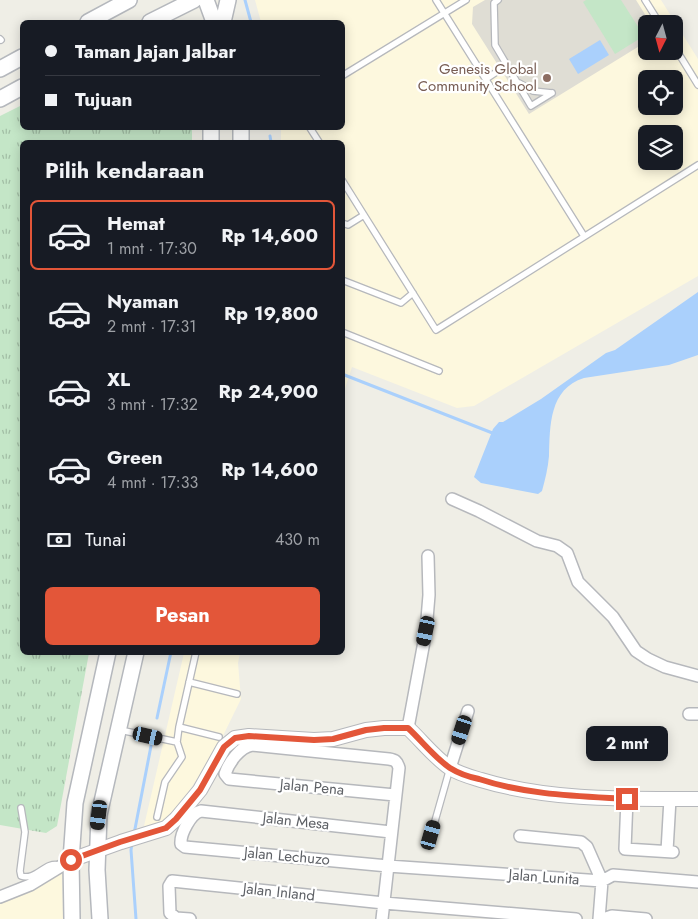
<!DOCTYPE html>
<html lang="id">
<meta charset="utf-8">
<style>
:root{--surface:#171b24;--page:#242831;--text:#f1f3f6;--muted:#9ea1a6;--line:#363941;--accent:#e35639}
body{margin:0;font-family:Jost,sans-serif;background:var(--page);color:var(--text);height:100vh;display:flex;flex-direction:column;font-size:19px;white-space:nowrap}
*{box-sizing:border-box;margin:0}
p{font-size:16px;color:var(--muted)}
.icon{flex:none;width:28px;height:28px;fill:none;stroke:currentColor;stroke-width:2;stroke-linecap:round;stroke-linejoin:round}
.map{position:relative;flex:1;overflow:hidden}
.details{position:absolute;left:20px;top:140px;width:325px;height:515px;display:flex;flex-direction:column;background:var(--surface);border-radius:8px;box-shadow:0 2px 12px #0003}
.details>*{flex:none}
.guide{position:absolute;left:20px;top:20px;width:325px;height:110px;border-radius:8px;box-shadow:0 2px 12px #0003;display:grid;align-content:center;height:110px;padding:0 25px;background:var(--surface)}
.needle{width:32px;rotate:186deg}
.fabs{position:absolute;left:638px;top:15px;display:grid;gap:10px}
.fabs a{display:grid;place-items:center;width:45px;height:45px;border-radius:8px;background:var(--surface);box-shadow:0 2px 12px #0003;font-size:25px}
.end{position:absolute;width:22px;height:22px;margin:-11px;border:6px solid #e35639;background:#fff;box-shadow:0 0 0 2px #fff}
.from{border-radius:50%}
.bubble{position:absolute;height:35px;border-radius:8px;background:var(--surface);box-shadow:0 2px 12px #0003;font-size:16px;font-weight:700;line-height:35px;text-align:center}
.car{position:absolute;width:15px;height:30px;margin:-15px -8px;border-radius:6px;box-shadow:0 0 4px 1px #0007;background:linear-gradient(#222 24%,#8ab4d8 0 40%,#222 0 76%,#8ab4d8 0 86%,#222 0)}
.guide b{display:flex;align-items:center;gap:18px;height:48px;font-size:19px}
.guide b+b{border-top:1px solid var(--line)}
.guide i{width:12px;height:12px;background:var(--text)}
ul{padding:0;list-style:none}
li{display:flex;align-items:center;gap:15px;height:70px;margin:0 10px 8px;padding:0 15px;border:2px solid transparent;border-radius:8px}
li div{flex:1}
li b{display:block;font-size:19px}
li em{font-style:normal;font-weight:700}
li.active{border-color:var(--accent)}
li>.icon{width:45px;height:45px;stroke-width:1.5}
h2{padding:0 25px;font-size:22px;line-height:60px}
.pay{display:flex;align-items:center;gap:12px;height:55px;padding:0 25px;font-size:19px}
.pay p{margin-inline-start:auto}
.cta{display:flex;gap:10px;margin-top:auto;padding:10px 25px}
.cta a{flex:1;height:58px;border-radius:8px;background:var(--accent);color:#fff;font-size:20px;font-weight:700;line-height:58px;text-align:center}
.map>svg:first-child{display:block}
.commercial{fill:#fdf8de;fill-rule:evenodd}
.education{fill:#dfddd4}
.grass{fill:url(#grass-tufts)}
.pitch{fill:#c4e6c7}
.water{fill:#aad0fc}
.lines{fill:none;stroke-linecap:round;stroke-linejoin:round}
.stream{stroke:#aad0fc;stroke-width:3}
.service-casing{stroke:#b6b8bc;stroke-width:8}
.minor-casing{stroke:#b6b8bc;stroke-width:14}
.tertiary-casing{stroke:#b6b8bc;stroke-width:16}
.secondary-casing{stroke:#b5b8bd;stroke-width:18}
.service{stroke:#fff;stroke-width:5.5}
.minor{stroke:#fff;stroke-width:11}
.tertiary{stroke:#fff;stroke-width:14}
.secondary{stroke:#fff;stroke-width:15}
.route{stroke:#e35639;stroke-width:6}
.education-dot{fill:#8d6e63;stroke:#fff;stroke-width:2}
.labels{text-anchor:middle;stroke-width:4.5;stroke-linejoin:round;paint-order:stroke}
.education-label{font-size:15px;fill:#785e54;stroke:#fff;text-anchor:end}
.street-label{font-size:15px;fill:#5e6166;stroke:#fff}
</style>
<div class="map">
<svg width="698" height="919" viewBox="0 0 698 919">
<defs>
<pattern id="grass-tufts" width="24" height="20" patternUnits="userSpaceOnUse" patternTransform="scale(1.25)"><rect width="24" height="20" fill="#c4e6c7"/><path d="M3 7l-1-3M5 7V3M7 7l1-3M15 17l-1-3M17 17v-4M19 17l1-3" fill="none" stroke="#a2bea5"/></pattern>
</defs>
<rect width="100%" height="100%" fill="#efeee6"/>
<path class="commercial" d="M255 0H661L698 59V276L474 406 457 408 352 367 343 395 342 142H281V128H342V22H261ZM646 24H674V51H646ZM646 79H674V106H646ZM646 134H674V161H646Z
M184 653H240L238 663 241 699 217 748 173 816 158 826H144Z
M62 871 63 919H0V899Z"/>
<path class="education" d="M485 0H636L651 24H646V42L529 114 472 24 473 7Z"/>
<path class="grass" d="M22 105V128H192V142H22V652L89 653 57 826 46 833 0 825V116Z"/>
<path class="pitch" d="M586 0H621L644 36 615 54 583 2Z"/>
<path class="water" d="M600 40 609 55 578 74 569 59Z
M698 292V355L669 365 584 378C549 389 550 426 549 456 548 468 545 480 542 491L538 494 481 483 474 477 493 429 499 422H503L541 399 606 353 615 350Z"/>
<g class="lines">
<path class="stream" d="M245 0 251 22
M270 136 271 142
M342 374 495 434
M157 718 171 652
M134 834 151 746
M132 843 131 850 136 919"/>
<g class="service-casing">
<path id="service" d="M436 0 584 236
M498 0 494 3 495 45 531 106 552 93
M645 0 660 24
M0 39 1 40
M674 46 698 85
M342 76 466 0
M486 79 507 65
M519 83 533 91 552 93
M310 128 319 142
M342 180 436 330 698 165
M342 223 348 225 364 215
M342 280 401 303 413 293
M342 332 439 371
M189 682 237 694
M179 727 219 737
M120 730 177 742
M21 808 25 832 20 871 21 876C36 881 45 861 59 865
M157 817 165 782 182 757 177 742 179 727 196 652
M431 835 450 768"/>
</g>
<g class="minor-casing">
<path id="minor" d="M452 499 479 511 537 541 557 546 567 553 578 582 613 617 636 651 648 659 665 667 698 676
M689 714H698
M408 728 426 631 429 595 428 556
M450 768 468 711
M627 799 625 849 673 852
M391 832 201 811C191 813 180 834 181 844L185 847 388 866 602 881 613 875 698 882
M520 836 581 842 587 847 602 881 599 919
M667 851 670 799
M0 897 30 885 71 860
M190 919 176 918 170 913 169 886 172 881 384 903 576 919
M382 919 399 768C397 761 395 760 389 759L252 745C240 747 229 762 225 774L229 779 395 795
M603 919 612 916 646 919"/>
</g>
<g class="tertiary-casing">
<path id="tertiary" d="M71 860 121 842 166 828 176 819 200 790 224 747 235 738 249 736 314 740 333 739 366 730 384 728H408C422 741 434 757 450 768 459 774 471 777 481 780 550 801 627 799 698 799"/>
</g>
<g class="secondary-casing">
<path id="secondary" d="M206 0 214 22
M88 22 129 0
M150 22 194 0
M223 22 228 0
M0 69 22 57
M0 99 22 87
M211 128V142
M241 128V142
M72 919 71 860 75 803 108 652
M100 919 97 870 99 815 136 652"/>
</g>
<use href="#service" class="service"/>
<use href="#minor" class="minor"/>
<use href="#tertiary" class="tertiary"/>
<use href="#secondary" class="secondary"/>
</g>
<g class="lines">
<path class="route" d="M71 860 120 842 166 828 176 819 200 790 224 747 235 738 249 736 314 740 333 739 366 730 384 728H408C422 741 434 757 450 768 458 773 469 777 479 779 527 795 577 796 627 799"/>
</g>
<circle class="education-dot" cx="547" cy="78" r="5"/>
<g class="labels">
<g class="education-label">
<text x="537" y="74">Genesis Global<tspan x="537" dy="17">Community School</tspan></text>
</g>
<g class="street-label">
<text transform="translate(312 787) rotate(5)" y="5">Jalan Pena</text>
<text transform="translate(296 821) rotate(6)" y="5">Jalan Mesa</text>
<text transform="translate(287 856) rotate(5)" y="5">Jalan Lechuzo</text>
<text transform="translate(544 877) rotate(4)" y="5">Jalan Lunita</text>
<text transform="translate(279 892) rotate(6)" y="5">Jalan Inland</text>
</g>
</g>
</svg>
<div class="fabs">
<a><svg class="needle" viewBox="-14 -14 28 28"><path d="M0-13l5 13h-10z" fill="#e53935"/><path d="M0 13l5-13h-10z" fill="#9ea1a6"/></svg></a>
<a><svg class="icon" aria-label="locate" viewBox="0 0 24 24"><circle cx="12" cy="12" r="6"/><path d="M12 2v4M12 18v4M2 12h4M18 12h4"/></svg></a>
<a><svg class="icon" aria-label="layers" viewBox="0 0 24 24"><path d="M12 4l9 5-9 5-9-5zM3 14l9 5 9-5"/></svg></a>
</div>
<i class="end from" style="left:71px;top:860px"></i>
<i class="end" style="left:627px;top:799px"></i>
<div class="bubble" style="left:586px;top:726px;width:82px">2 mnt</div>
<i class="car" style="left:426px;top:631px;rotate:192deg"></i>
<i class="car" style="left:462px;top:730px;rotate:198deg"></i>
<i class="car" style="left:148px;top:736px;rotate:103deg"></i>
<i class="car" style="left:99px;top:815px;rotate:187deg"></i>
<i class="car" style="left:431px;top:835px;rotate:16deg"></i>
<div class="guide">
<b><i class="from"></i>Taman Jajan Jalbar</b>
<b><i></i>Tujuan</b>
</div>
<section class="details">
<h2>Pilih kendaraan</h2>
<ul>
<li class="active"><svg class="icon" aria-label="car" viewBox="0 0 24 24"><path d="M5 17H2v-5l4-1 3-4h7l3 4 3 1v5h-3M9 17h6M6 11h13"/><circle cx="7" cy="17" r="2"/><circle cx="17" cy="17" r="2"/></svg><div><b>Hemat</b><p>1 mnt · 17:30</p></div><em>Rp 14,600</em></li>
<li><svg class="icon" aria-label="car" viewBox="0 0 24 24"><path d="M5 17H2v-5l4-1 3-4h7l3 4 3 1v5h-3M9 17h6M6 11h13"/><circle cx="7" cy="17" r="2"/><circle cx="17" cy="17" r="2"/></svg><div><b>Nyaman</b><p>2 mnt · 17:31</p></div><em>Rp 19,800</em></li>
<li><svg class="icon" aria-label="car" viewBox="0 0 24 24"><path d="M5 17H2v-5l4-1 3-4h7l3 4 3 1v5h-3M9 17h6M6 11h13"/><circle cx="7" cy="17" r="2"/><circle cx="17" cy="17" r="2"/></svg><div><b>XL</b><p>3 mnt · 17:32</p></div><em>Rp 24,900</em></li>
<li><svg class="icon" aria-label="car" viewBox="0 0 24 24"><path d="M5 17H2v-5l4-1 3-4h7l3 4 3 1v5h-3M9 17h6M6 11h13"/><circle cx="7" cy="17" r="2"/><circle cx="17" cy="17" r="2"/></svg><div><b>Green</b><p>4 mnt · 17:33</p></div><em>Rp 14,600</em></li>
</ul>
<div class="pay"><svg class="icon" aria-label="cash" viewBox="0 0 24 24"><path d="M3 7h18v10H3z"/><circle cx="12" cy="12" r="2"/></svg>Tunai<p>430 m</p></div>
<div class="cta"><a>Pesan</a></div>
</section>
</div>
